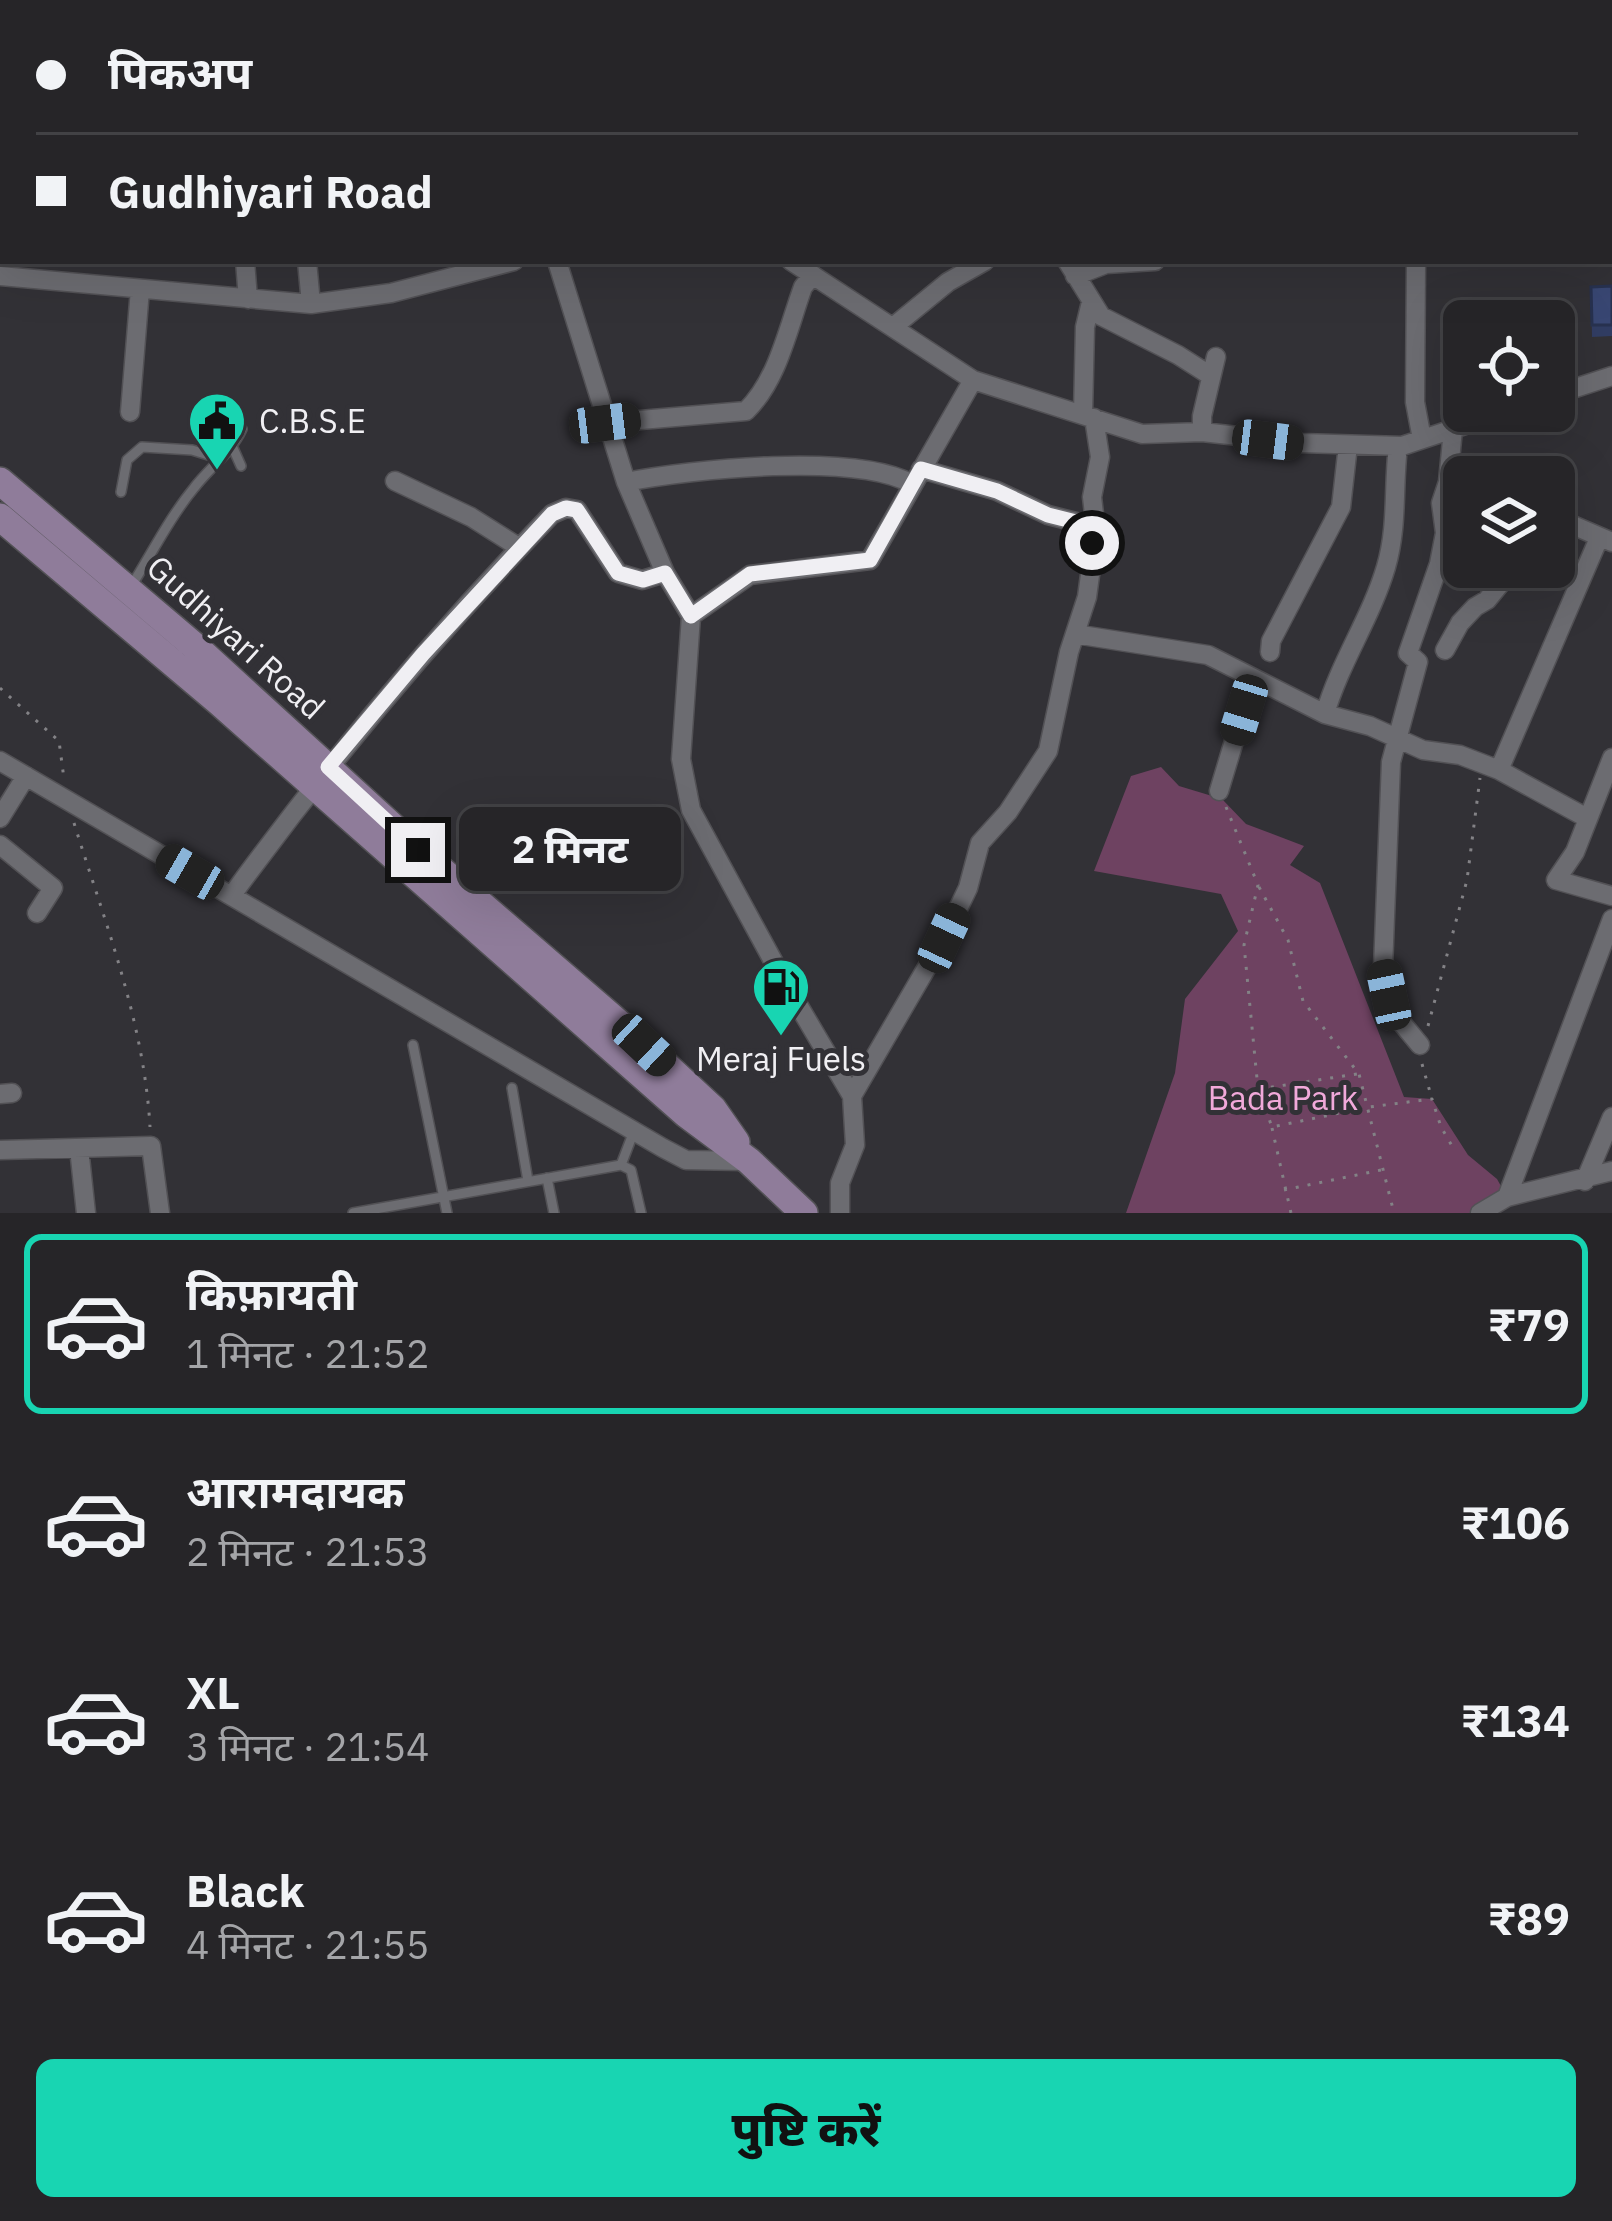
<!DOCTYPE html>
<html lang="hi">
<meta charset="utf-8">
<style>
:root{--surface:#262528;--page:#2e2d30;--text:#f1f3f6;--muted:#a4a5a8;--line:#424245;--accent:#18d5b2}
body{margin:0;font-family:"IBM Plex Sans","Noto Sans Devanagari",sans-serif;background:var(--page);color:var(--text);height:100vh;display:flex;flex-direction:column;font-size:45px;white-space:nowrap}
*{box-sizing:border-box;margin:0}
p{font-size:39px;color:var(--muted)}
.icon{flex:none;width:66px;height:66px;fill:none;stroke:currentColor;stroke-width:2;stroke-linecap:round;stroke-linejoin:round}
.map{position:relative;height:1213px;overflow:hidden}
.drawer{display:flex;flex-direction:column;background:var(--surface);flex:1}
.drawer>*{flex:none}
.guide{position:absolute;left:0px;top:0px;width:1614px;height:264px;box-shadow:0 12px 48px #0002,0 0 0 3px var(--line);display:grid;align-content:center;height:264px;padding:0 36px;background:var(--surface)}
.tools{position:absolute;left:1443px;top:300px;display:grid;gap:24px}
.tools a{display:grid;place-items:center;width:132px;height:132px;border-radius:18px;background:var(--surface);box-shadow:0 12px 48px #0002,0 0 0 3px var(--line);font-size:60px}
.end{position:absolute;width:54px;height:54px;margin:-27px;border:15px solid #f0eff3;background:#111;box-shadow:0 0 0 6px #111}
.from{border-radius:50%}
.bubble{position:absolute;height:84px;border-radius:18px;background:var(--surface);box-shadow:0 12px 48px #0002,0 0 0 3px var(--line);font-size:39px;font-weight:800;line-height:84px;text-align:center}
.car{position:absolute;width:36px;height:72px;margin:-36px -18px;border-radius:15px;box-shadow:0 0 9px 3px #0007;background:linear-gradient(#222 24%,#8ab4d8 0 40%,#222 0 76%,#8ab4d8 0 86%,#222 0)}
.guide b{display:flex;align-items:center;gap:42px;height:114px;font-size:45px}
.guide b+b{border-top:3px solid var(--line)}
.guide i{width:30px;height:30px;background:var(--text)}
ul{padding:21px 0 0;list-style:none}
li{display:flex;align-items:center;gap:36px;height:180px;margin:0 24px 18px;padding:0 12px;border:6px solid transparent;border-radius:18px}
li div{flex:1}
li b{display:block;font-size:45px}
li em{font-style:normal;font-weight:800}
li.current{border-color:var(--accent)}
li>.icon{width:108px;height:108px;stroke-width:1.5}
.button{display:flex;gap:24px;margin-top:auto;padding:24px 36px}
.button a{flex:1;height:138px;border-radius:18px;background:var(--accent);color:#111;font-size:48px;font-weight:800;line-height:138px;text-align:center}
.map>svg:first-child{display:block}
.green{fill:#6e4261}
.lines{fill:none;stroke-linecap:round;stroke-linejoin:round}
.lane-casing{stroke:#525155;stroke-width:12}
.street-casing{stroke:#525155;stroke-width:21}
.secondary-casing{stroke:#525155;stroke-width:30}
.path{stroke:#838286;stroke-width:3;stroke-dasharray:3 9;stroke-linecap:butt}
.lane{stroke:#6c6c71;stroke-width:9}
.street{stroke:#6c6c71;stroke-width:18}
.secondary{stroke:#8f7c9a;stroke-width:27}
.wall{fill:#313d63}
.building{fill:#394773;stroke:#283250;stroke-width:3}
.route{stroke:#f0eff3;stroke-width:15}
.labels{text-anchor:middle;stroke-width:10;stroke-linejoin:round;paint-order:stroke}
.poi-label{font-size:33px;fill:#f0eff3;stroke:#323136;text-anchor:start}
.street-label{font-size:33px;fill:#f0eff3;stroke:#323136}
.park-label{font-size:33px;fill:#f1a9da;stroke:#323136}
</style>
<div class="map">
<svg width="1612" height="1213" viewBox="0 0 1612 1213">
<rect width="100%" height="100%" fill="#323136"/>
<path class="green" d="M1161 767 1179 786 1222 799 1246 824 1304 846 1290 865 1320 883 1404 1097 1432 1099 1468 1155 1497 1179 1507 1197 1473 1213H1126L1175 1073 1185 999 1238 931 1221 894 1094 871 1131 776Z"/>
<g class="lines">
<g class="lane-casing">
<path id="lane" d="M233 448 241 466
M121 492 127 460 142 447 192 450 218 458
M132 585C152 553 170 517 194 488 210 467 231 453 242 429
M413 1045 447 1213
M512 1088 528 1181
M621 1165 631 1170 641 1213
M547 1178 554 1213
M353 1213 621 1165 634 1131"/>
</g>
<g class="street-casing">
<path id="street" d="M421 0 423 3
M967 0 968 3
M350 3 359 0
M899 3 900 0
M1010 3 1011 0
M1586 3 1590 0
M1611 117 1612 116
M1611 146 1612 134
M1611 172 1612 179
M245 261 248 299
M307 261 311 304
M557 261 626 482 665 573 691 616 681 759 691 810 784 981 852 1096 855 1145 840 1183V1213
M791 261 973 380 1142 434 1202 432 1301 443 1402 446 1507 411
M1067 261 1101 316 1178 355 1211 376
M1416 261 1415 402 1422 439
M0 276 311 304 391 293 514 261
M1075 276 1106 264 1155 261
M893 327 948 282 985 261
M1554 395 1612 376
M130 412 140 289
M1083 414 1085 327 1091 302
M605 423 746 411C778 380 788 328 803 287L813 275
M1202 432V416L1216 357
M921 469 997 491 1048 515 1096 527
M395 481 471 517 520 548
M626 482C691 469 857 452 912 484
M1554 517 1612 542
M691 616 750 575 870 560 973 380
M1075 634 1208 655 1325 714 1370 726 1423 750 1460 755 1499 770 1587 818
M1445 650 1460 623 1475 607 1487 600 1514 567
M1270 652 1271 641 1341 507 1348 445
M1325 714C1340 662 1371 618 1386 567 1398 526 1393 487 1398 446
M1612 758 1575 852 1556 880 1612 896
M0 761 663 1148 686 1160 745 1161
M1499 770 1599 538
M1219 791 1253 678
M0 818 26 776
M0 845 53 888 37 913
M232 895C330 761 436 634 552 514L566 508 577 510 618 573 642 580 665 573
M1420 1045 1401 1022 1383 968 1391 762 1418 662 1408 653 1439 564 1445 533 1441 503 1448 482 1453 429
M0 1094 12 1093
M852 1096 944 938 968 888 980 843 1008 812 1048 751 1069 652 1087 597 1096 531 1092 497 1100 457 1094 418
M79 1148 86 1213
M0 1150 151 1146 160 1213
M1585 1181 1612 1117
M1507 1197 1612 919
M1480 1213 1507 1197 1612 1171"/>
</g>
<g class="secondary-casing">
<path id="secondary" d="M0 481 198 649 418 850 644 1045 713 1109 736 1142
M0 517 219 702 686 1114 749 1161 804 1213"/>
</g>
<path class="path" d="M0 688 59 741 64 779
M1226 807 1258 885 1244 945 1258 1089 1272 1127 1369 1107 1432 1099 1441 1127 1455 1151
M74 823C105 923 144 1021 150 1127
M1259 887 1288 940 1303 1001 1359 1074 1394 1213
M1428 1026 1467 880 1480 778
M1422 1064 1432 1099
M1259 1089 1357 1074
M1272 1128 1291 1213
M1284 1190 1381 1170"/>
<use href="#lane" class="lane"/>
<use href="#street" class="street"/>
<use href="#secondary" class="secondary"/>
</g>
<path class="wall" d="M1612 286V336L1592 337 1591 287Z"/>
<path class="building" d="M1612 286V325H1592L1591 287Z"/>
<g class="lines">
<path class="route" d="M418 850 328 767 423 654 552 514 566 508 577 510 618 573 643 580 665 573 691 616 750 574 870 560 921 469 997 491 1048 515 1096 527 1092 543"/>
</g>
<defs>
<g id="civic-pin" transform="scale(3)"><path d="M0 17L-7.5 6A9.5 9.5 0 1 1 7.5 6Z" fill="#18d5b2" stroke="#323136"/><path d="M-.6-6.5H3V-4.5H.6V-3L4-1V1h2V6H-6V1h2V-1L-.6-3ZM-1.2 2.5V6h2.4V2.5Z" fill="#111"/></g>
<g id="fuel-pin" transform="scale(3)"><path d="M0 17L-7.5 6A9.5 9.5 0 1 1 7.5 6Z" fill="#18d5b2" stroke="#323136"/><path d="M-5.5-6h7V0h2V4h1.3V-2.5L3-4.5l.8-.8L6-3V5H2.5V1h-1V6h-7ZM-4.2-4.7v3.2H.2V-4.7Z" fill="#111"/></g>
</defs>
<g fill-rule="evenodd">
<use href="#civic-pin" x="217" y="421"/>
<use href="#fuel-pin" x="781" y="987"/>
</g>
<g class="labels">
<g class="poi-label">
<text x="259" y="433">C.B.S.E</text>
<text x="781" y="1071" text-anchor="middle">Meraj Fuels</text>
</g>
<g class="street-label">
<text transform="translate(236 637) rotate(42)" y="12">Gudhiyari Road</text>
</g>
<g class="park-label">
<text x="1283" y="1110">Bada Park</text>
</g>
</g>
</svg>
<div class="tools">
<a><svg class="icon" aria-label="locate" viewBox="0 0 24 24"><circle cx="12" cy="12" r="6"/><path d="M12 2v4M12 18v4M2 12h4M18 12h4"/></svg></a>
<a><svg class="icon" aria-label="layers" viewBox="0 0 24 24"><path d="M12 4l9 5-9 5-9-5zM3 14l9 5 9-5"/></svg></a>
</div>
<i class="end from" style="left:1092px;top:543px"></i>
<i class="end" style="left:418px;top:850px"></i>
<div class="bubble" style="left:459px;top:807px;width:222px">2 मिनट</div>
<i class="car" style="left:605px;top:423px;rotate:83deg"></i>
<i class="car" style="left:1268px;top:440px;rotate:97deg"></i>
<i class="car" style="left:1244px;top:710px;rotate:197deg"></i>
<i class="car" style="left:190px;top:872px;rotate:300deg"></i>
<i class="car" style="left:944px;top:938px;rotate:25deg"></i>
<i class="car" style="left:1389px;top:995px;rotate:348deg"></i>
<i class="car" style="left:644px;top:1045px;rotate:133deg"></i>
<div class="guide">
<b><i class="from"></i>पिकअप</b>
<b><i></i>Gudhiyari Road</b>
</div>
</div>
<section class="drawer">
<ul>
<li class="current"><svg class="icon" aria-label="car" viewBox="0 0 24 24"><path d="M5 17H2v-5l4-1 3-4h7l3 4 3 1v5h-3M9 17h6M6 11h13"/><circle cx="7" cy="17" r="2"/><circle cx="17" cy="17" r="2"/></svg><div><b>किफ़ायती</b><p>1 मिनट · 21:52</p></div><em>₹79</em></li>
<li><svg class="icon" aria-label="car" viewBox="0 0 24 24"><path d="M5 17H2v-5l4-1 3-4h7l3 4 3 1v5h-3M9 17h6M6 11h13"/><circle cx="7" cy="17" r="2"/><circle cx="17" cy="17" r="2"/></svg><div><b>आरामदायक</b><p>2 मिनट · 21:53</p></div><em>₹106</em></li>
<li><svg class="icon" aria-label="car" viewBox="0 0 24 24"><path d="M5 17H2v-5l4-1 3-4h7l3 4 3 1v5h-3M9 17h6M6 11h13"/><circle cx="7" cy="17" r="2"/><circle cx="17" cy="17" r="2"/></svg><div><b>XL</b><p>3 मिनट · 21:54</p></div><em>₹134</em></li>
<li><svg class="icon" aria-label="car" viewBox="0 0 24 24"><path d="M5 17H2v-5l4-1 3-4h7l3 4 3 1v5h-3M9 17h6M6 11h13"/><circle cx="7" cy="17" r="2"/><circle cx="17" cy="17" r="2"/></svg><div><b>Black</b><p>4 मिनट · 21:55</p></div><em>₹89</em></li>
</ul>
<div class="button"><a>पुष्टि करें</a></div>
</section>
